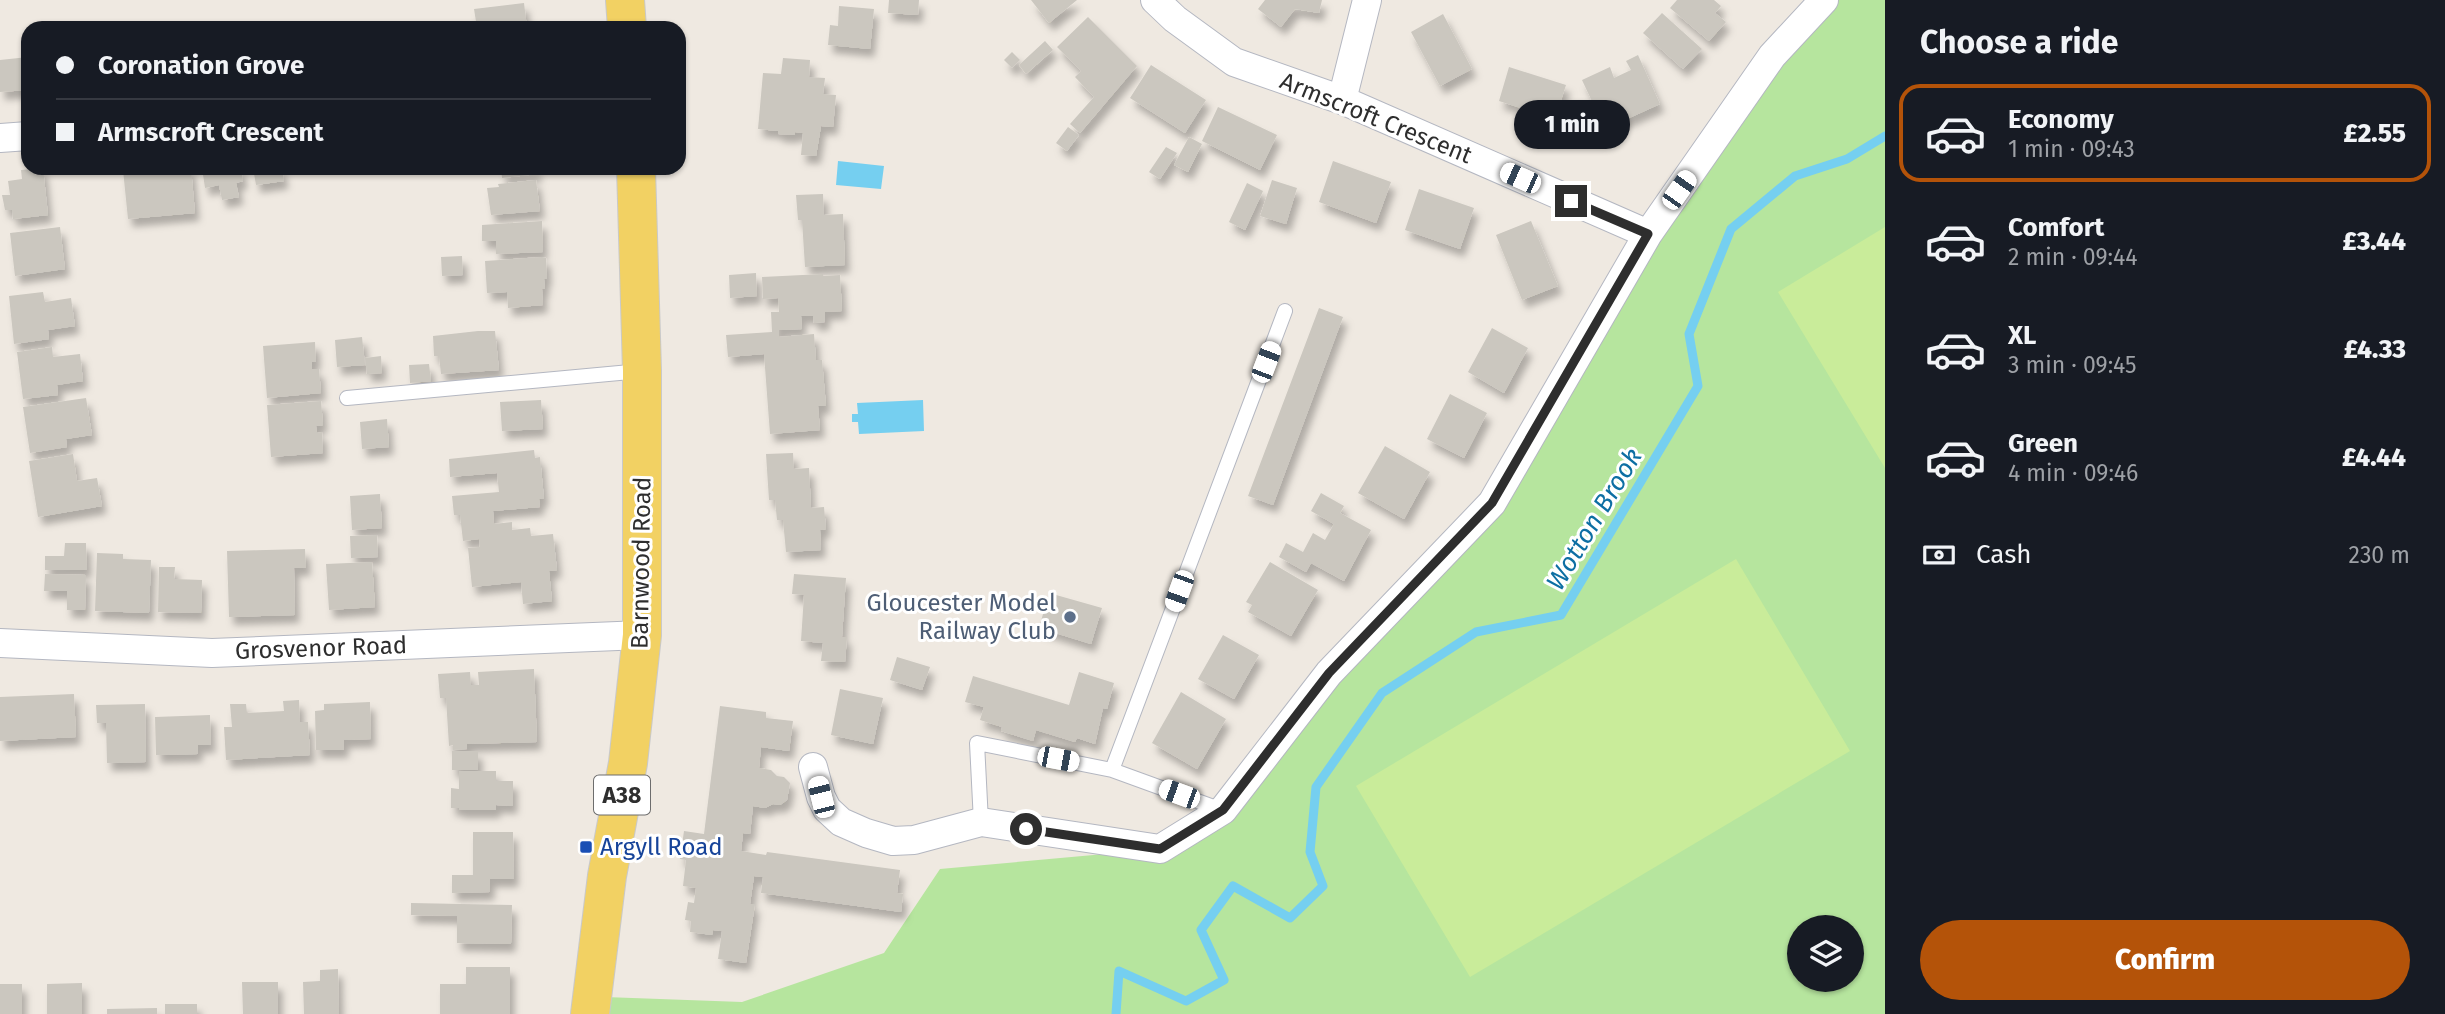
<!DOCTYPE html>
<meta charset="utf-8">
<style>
:root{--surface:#171b24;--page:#242831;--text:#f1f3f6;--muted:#9ea1a6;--line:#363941;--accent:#b45309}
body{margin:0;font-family:"Fira Sans",sans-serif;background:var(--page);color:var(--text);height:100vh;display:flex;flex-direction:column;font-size:26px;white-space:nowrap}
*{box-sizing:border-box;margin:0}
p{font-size:23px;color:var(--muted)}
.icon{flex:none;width:38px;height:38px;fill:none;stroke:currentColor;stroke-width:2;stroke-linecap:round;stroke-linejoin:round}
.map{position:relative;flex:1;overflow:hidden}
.drawer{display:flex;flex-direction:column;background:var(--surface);width:560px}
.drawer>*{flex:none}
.banner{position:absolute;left:21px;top:21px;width:665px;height:154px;border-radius:21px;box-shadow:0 2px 5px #0004;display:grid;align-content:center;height:154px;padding:0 35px;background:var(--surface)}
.controls{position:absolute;left:1787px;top:915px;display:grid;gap:14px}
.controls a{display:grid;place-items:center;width:77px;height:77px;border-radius:50%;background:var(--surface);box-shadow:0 2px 5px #0004;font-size:35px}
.end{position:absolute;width:32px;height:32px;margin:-16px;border:9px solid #2e2e2e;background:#fff;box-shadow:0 0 0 4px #fff}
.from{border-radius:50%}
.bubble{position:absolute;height:49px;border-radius:24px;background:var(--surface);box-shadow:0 2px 5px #0004;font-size:23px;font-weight:800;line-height:49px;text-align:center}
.car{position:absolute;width:21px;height:42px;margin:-21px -10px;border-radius:9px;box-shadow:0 0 5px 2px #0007;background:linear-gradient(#fff 24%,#345 0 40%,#fff 0 76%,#345 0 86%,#fff 0)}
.banner b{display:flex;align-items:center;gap:24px;height:66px;font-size:26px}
.banner b+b{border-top:2px solid var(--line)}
.banner i{width:18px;height:18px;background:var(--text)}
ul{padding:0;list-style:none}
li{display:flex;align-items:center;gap:21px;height:98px;margin:0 14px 10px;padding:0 21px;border:4px solid transparent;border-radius:21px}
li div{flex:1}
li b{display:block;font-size:26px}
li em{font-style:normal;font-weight:800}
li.selected{border-color:var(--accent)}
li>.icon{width:63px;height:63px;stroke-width:1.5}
h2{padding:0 35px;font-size:32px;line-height:84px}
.pay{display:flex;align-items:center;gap:18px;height:77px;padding:0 35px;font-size:26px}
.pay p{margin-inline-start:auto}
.button{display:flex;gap:14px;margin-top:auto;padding:14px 35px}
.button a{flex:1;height:80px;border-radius:42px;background:var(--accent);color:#fff;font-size:28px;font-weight:800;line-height:80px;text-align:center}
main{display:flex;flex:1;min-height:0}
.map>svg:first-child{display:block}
.green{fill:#b6e59e;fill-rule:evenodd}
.pitch{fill:#c9ec9a}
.water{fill:#75cff0}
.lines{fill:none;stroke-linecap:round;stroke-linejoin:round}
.stream{stroke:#75cff0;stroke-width:9}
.building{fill:#cbc7bf;filter:url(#shadow)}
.service-casing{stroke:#b4b7c1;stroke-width:16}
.minor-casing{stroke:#b4b7c1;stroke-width:30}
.primary-casing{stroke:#c9c9c9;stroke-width:40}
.service{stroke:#fff;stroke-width:14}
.minor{stroke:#fff;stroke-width:28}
.primary{stroke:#f2d163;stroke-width:38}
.route{stroke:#2e2e2e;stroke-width:9}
.service-dot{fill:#5c6f8a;stroke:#fff;stroke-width:2.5}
.transit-dot{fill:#1a4fb4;stroke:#fff;stroke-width:2.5}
.labels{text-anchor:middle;stroke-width:6;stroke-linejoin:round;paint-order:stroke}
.shield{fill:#fff;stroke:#6d6d6d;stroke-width:2}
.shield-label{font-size:23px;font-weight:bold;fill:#2e2e2e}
.street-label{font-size:24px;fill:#2e2e2e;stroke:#fff}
.service-label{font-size:24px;fill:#4e5e75;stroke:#fff;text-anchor:end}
.transit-label{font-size:24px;fill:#164399;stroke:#fff;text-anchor:start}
.water-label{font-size:26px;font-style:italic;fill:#0d6fa3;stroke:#fff}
</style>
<main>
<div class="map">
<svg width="1885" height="1014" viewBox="0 0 1885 1014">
<defs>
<filter id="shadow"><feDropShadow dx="4.5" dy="8" stdDeviation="3.5" flood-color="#0004"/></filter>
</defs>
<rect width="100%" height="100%" fill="#efe9e1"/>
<path class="green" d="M1824 0H1885V1014H607L605 997 742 1002 884 953 940 869 1160 849 1223 810 1492 503 1648 234ZM1799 928H1852V980H1799Z"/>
<path class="pitch" d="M1885 227V468L1778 292Z
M1736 559 1850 751 1470 977 1356 786Z"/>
<path class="water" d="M838 161 884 166 881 189 836 185Z
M923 400 924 431 859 434 858 422H852V414H858L857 403Z"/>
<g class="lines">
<path class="stream" d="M1116 1014 1119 971 1186 1001 1224 980 1201 930 1233 886 1290 918 1323 886 1310 852 1316 787 1382 693 1476 632 1561 615 1698 386 1689 334 1731 229 1795 176 1847 159 1885 136"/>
</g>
<path class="building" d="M889 0H919L918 15 888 13Z
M1031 0H1077L1049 23Z
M1265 0H1322L1319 13 1295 9 1281 27 1258 9Z
M1677 0H1714L1721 6 1715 13 1726 22 1709 41 1670 8Z
M524 3 527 28H477L474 9Z
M839 6 874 9 870 49 828 45 830 25 838 26Z
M1662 13 1702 49 1683 69 1643 33Z
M1443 14 1472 69 1440 86 1411 32Z
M1088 17 1137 66 1080 133 1070 124 1094 97 1075 77 1081 71 1057 47Z
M1045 41 1053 50 1026 74 1019 65Z
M1012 52 1020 60 1012 68 1004 60Z
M1638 55 1660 104 1605 129 1582 80 1610 67 1614 78 1631 70 1626 61Z
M28 57V90L0 92V60Z
M783 58 810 60 809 77 825 78 823 94 836 95 833 127 821 126 816 156 801 155 803 133 795 132V135L778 134V131L758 129 763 73 781 74Z
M1151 65 1206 100 1185 133 1130 98Z
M1509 67 1566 85 1555 119 1499 101Z
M1218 107 1277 135 1260 170 1202 141Z
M1068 127 1079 135 1067 151 1056 143Z
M1189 137 1202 144 1188 172 1174 165Z
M1166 147 1177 153 1160 179 1149 172Z
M1333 161 1391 182 1376 223 1319 202Z
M43 168 48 215 13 219 12 210H5L2 195H10L8 181 22 179 21 170Z
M151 168H191L195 213 128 219 123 170Z
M202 168H241L243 181 236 183 239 197 222 200 219 185 205 188Z
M253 168H282L284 181 256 185Z
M501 168H537L538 174 502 178Z
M536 180 540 211 491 215 487 188 499 187 498 184Z
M1272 180 1297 188 1286 224 1260 216Z
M1247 183 1263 191 1245 230 1229 222Z
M1419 189 1474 208 1460 249 1405 230Z
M823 194 824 215 843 214 845 265 805 267 802 220H798L796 195Z
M542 221 543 252 496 254V241H482V225Z
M1531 221 1558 286 1522 300 1496 235Z
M60 227 65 269 15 276 10 233Z
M462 256 463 275 442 276 441 257Z
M542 257 546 258 547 279H544L545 289H542L543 305 508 308 507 292 487 293 485 261Z
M756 273 757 296 730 298 729 275Z
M823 274V276L840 275 842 311 825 312V322L814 323 813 316H801L802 329 779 330V337L814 334 816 360H822L826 406H818L820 430 770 434 764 354 728 357 726 335 772 332 771 312H779L778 298 763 299 762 277Z
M43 292 45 302 71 298 75 326 48 330 49 339 14 344 9 296Z
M1319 308 1343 317 1273 505 1248 496Z
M1492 328 1528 348 1504 393 1468 372Z
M478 331H495L499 370 441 374 439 356H434L433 336Z
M362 337 365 365 337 367 335 340Z
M315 342 316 362H312V369H319L321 393 267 398 263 346Z
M52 347 53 357 80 354 83 381 57 385 58 395 23 399 17 352Z
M381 356 382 373 367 374 365 358Z
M429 364 431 381 410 383 409 365Z
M1450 394 1487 413 1464 458 1427 439Z
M86 398 92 435 66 439 67 447 30 453 23 407Z
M541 400 543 429 502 431 500 402Z
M321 401 323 425 316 426 317 433 322 432 323 453 271 457 267 405Z
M387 419 389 447 362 449 360 422Z
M1385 446 1430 472 1404 519 1358 493Z
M534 450 535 458 540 457 544 499H539L540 507 493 511 494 524 512 522V530L530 528 531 536 553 534 557 570 549 571 552 601 523 604 521 582 472 587 468 548 480 547 479 539 463 541 460 515H454L452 496 499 492 497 473 450 477 449 459Z
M793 453 794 469 809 468 811 508 824 507 826 529 820 530 821 550 786 552 783 520H777L775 500H769L766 454Z
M73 454 77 481 97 478 102 506 38 517 29 461Z
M1321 493 1344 506 1340 513 1371 530 1344 581 1311 563 1306 572 1279 557 1286 543 1303 552 1313 533 1325 540 1334 524 1311 511Z
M380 494 382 528 352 530 350 496Z
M377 535 378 557 351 558 350 536Z
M65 543H86L87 570H45V556H64Z
M305 549 306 568H294L295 615 229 617 227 551Z
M97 553 123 554V559L151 560 149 613 95 611Z
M372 562 375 607 329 610 326 564Z
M1270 562 1318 590 1291 636 1248 612 1252 605 1246 602Z
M159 567H175L174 579 202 580 201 613 158 612Z
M45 574 86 575 85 610H67V591H44Z
M794 574 846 578 842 637H847L845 662 821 661 823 643 801 641 804 595 792 594Z
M1049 593 1102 608 1091 644 1039 628Z
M1223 635 1259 655 1234 699 1198 679Z
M897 657 930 667 922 690 890 680Z
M534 669 537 742 467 744V749L453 750V745L449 746 446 698H440L438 674 470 672 471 685H479L478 672Z
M1079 672 1114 683 1107 709 1103 708 1095 744 1077 738 1075 742 1036 730 1033 741 1001 731 1002 727 980 720 984 707 965 702 973 676 1069 705Z
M840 689 883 698 873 744 831 735Z
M1181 692 1226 719 1197 769 1152 743Z
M74 694 76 737 0 741V697Z
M299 700 300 722H308L310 755 226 760 224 727H232L230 704H246L247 713 266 712 284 711 283 701Z
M370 702 371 739 344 740V750H316L315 711 324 710V704Z
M145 704 146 762 107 763 106 723H97L96 705Z
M720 706 766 712V718L793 721 789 751 761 747 759 768 771 770 777 776 784 777 790 783 787 800 780 805 773 804 765 808 753 806 750 834 743 833 741 851 766 855 767 852 900 870 897 893 903 894 901 912 761 893 763 877 754 876 750 904H755L746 963 718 959 722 931 713 930 712 935 690 932 691 921 685 920 688 902 694 903 696 888 683 886 686 860 680 859 684 831 704 834Z
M210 715 211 745H198V754L156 755 155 717Z
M452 751H478V770H452Z
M459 771H496V781H513V806L496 805V810H459V808H451V788L459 789Z
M473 832H513L514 879H490V892L452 893V875H473Z
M411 903 512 905 511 944 457 943V916L411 915Z
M466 967H510V1014H440V984H466Z
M338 969 339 1014H304L303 982 320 981V970Z
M242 982H278V1014H243Z
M82 983V1014H47V984Z
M0 984H22V1014H0Z
M165 1004H197V1014H165Z
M157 1008V1014H107V1009Z"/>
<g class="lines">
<g class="service-casing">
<path id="service" d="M347 398 641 371
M1112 770 1285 311
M981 822 977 743 1112 770 1222 810"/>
</g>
<g class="minor-casing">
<path id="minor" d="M1155 0 1175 19 1234 62 1342 100 1648 234
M1342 100 1367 0
M0 138 28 136
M0 643 212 653 642 635
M813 767 821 797 827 809 841 822 866 833 893 841 914 840 981 822 1160 849 1223 810 1329 673 1492 503 1648 234 1772 56 1824 0"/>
</g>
<g class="primary-casing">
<path id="primary" d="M625 0 627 28
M590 1014 607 876 628 763 642 635V371L636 168"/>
</g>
<use href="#service" class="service"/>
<use href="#minor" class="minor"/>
<use href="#primary" class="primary"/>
</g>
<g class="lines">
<path class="route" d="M1026 829 1160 849 1223 810 1329 673 1492 503 1648 234 1571 201"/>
</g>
<circle class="service-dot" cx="1070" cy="617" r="7"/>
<rect class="transit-dot" x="579" y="840" width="14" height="14" rx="3.5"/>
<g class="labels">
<rect class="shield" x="594" y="775.5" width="56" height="39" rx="5"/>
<g class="shield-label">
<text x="622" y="803">A38</text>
</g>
<g class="street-label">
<text transform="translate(1376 118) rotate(22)" y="8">Armscroft Crescent</text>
<text transform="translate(641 563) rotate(-89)" y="8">Barnwood Road</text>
<text transform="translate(321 648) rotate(-2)" y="8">Grosvenor Road</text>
</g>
<g class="service-label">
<text x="1056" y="611">Gloucester Model<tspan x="1056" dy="28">Railway Club</tspan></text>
</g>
<g class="transit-label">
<text x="600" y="855">Argyll Road</text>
</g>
<g class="water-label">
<text transform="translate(1594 519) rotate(-59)" y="9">Wotton Brook</text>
</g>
</g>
</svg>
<div class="controls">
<a><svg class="icon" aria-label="layers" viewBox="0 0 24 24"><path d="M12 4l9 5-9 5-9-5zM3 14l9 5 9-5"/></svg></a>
</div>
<i class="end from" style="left:1026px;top:829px"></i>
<i class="end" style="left:1571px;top:201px"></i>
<div class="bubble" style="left:1514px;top:100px;width:116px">1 min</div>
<i class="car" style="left:1520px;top:178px;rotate:294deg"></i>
<i class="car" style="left:1679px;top:190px;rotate:35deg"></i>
<i class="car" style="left:1266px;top:362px;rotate:21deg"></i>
<i class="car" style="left:1179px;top:591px;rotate:200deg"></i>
<i class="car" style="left:1058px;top:759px;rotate:101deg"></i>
<i class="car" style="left:1179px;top:794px;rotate:290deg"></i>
<i class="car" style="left:821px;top:797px;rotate:346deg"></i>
<div class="banner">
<b><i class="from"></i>Coronation Grove</b>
<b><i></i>Armscroft Crescent</b>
</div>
</div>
<section class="drawer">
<h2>Choose a ride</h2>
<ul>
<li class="selected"><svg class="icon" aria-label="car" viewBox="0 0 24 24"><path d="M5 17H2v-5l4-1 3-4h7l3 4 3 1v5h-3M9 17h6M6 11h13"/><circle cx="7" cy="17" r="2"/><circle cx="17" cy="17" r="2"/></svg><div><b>Economy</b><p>1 min · 09:43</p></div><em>£2.55</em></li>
<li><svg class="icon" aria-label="car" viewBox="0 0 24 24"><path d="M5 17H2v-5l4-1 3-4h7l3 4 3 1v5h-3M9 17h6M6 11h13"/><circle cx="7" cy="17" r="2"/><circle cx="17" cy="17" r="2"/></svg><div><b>Comfort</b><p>2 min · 09:44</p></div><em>£3.44</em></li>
<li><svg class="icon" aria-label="car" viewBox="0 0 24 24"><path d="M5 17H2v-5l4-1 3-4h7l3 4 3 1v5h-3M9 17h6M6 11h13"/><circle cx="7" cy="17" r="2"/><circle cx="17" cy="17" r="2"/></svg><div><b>XL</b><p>3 min · 09:45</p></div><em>£4.33</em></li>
<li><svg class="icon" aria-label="car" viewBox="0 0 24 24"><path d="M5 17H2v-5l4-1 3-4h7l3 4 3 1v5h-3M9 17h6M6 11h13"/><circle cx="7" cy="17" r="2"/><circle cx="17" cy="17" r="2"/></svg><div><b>Green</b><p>4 min · 09:46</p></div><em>£4.44</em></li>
</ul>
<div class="pay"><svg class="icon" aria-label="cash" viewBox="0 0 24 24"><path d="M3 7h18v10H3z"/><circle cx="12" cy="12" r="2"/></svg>Cash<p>230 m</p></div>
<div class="button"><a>Confirm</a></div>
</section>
</main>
